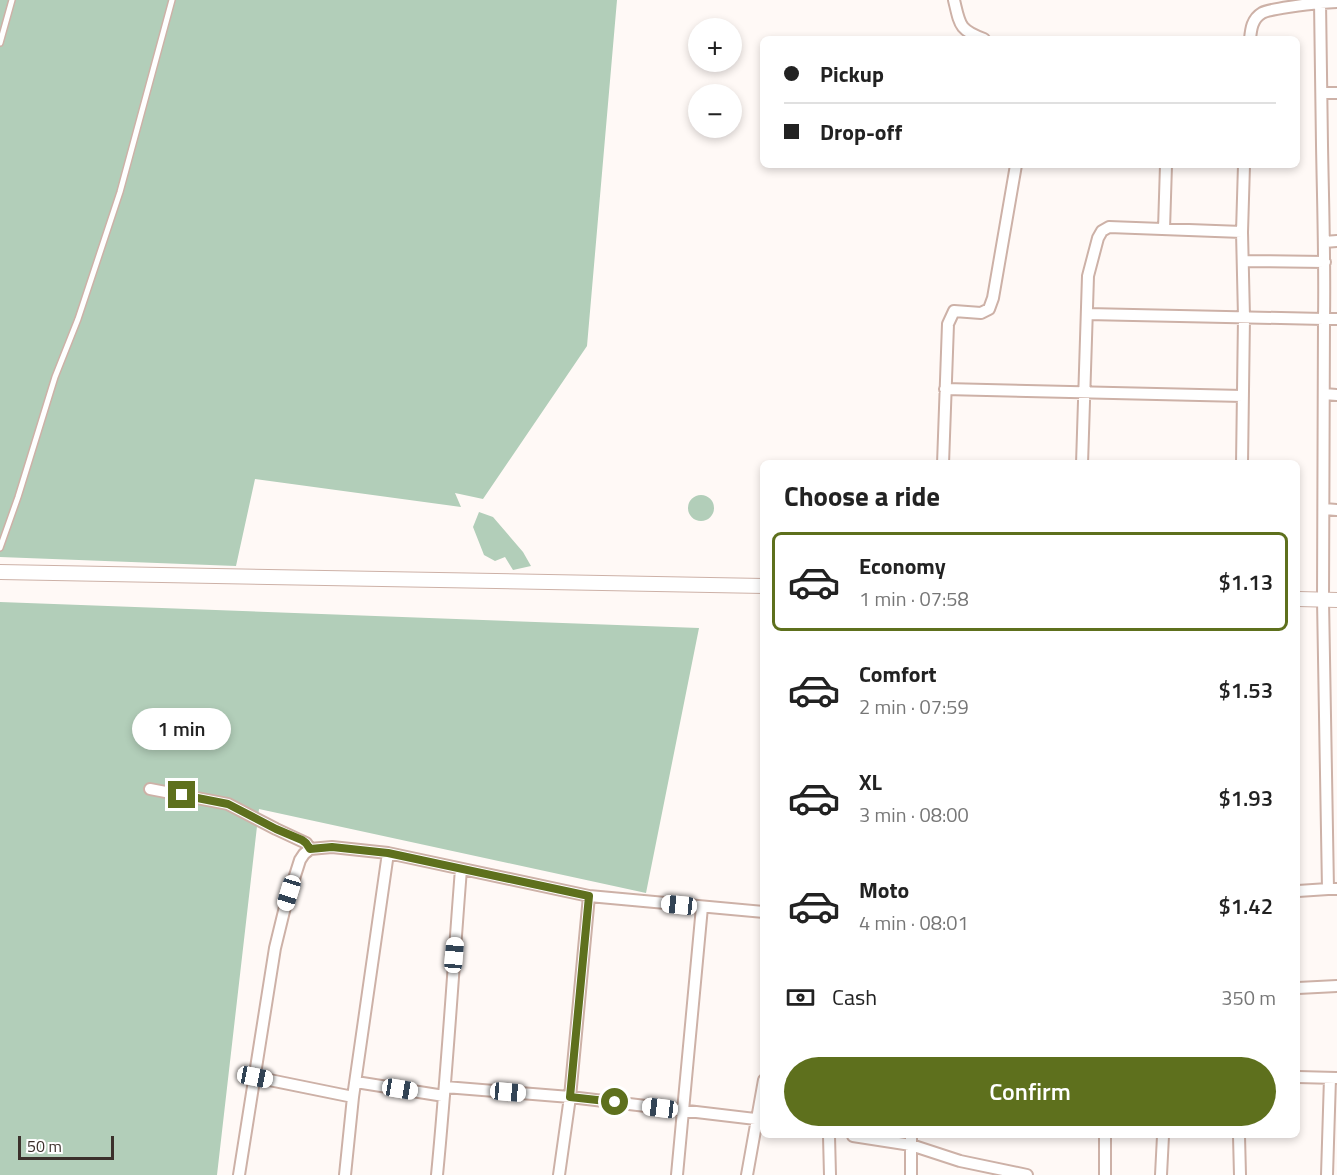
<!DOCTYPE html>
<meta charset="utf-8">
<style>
:root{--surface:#fff;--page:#f6f6f6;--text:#222;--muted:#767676;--line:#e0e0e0;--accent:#5e701d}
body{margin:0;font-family:"Titillium Web",sans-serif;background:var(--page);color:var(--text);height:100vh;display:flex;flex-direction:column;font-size:22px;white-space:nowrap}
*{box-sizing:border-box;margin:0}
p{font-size:20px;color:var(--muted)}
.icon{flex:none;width:33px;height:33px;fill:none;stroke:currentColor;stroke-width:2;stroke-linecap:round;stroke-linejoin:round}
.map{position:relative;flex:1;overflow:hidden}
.sheet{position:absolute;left:760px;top:460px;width:540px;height:678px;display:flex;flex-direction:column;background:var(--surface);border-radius:9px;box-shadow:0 3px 9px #0003}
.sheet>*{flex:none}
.hud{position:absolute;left:760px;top:36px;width:540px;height:132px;border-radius:9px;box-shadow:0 3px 9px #0003;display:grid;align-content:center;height:132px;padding:0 24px;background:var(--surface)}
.fabs{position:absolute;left:688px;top:18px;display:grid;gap:12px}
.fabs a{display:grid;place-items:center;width:54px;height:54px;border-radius:50%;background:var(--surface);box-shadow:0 3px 9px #0003;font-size:30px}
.scale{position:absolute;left:18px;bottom:15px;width:96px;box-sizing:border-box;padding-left:6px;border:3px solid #3b302b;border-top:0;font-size:16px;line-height:21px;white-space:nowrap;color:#3b302b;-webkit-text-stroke:4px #fff;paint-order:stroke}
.end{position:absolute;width:27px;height:27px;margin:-14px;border:8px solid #5e701d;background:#fff;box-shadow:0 0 0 3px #fff}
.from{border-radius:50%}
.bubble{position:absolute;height:42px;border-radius:21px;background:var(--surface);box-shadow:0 3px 9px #0003;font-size:20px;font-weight:600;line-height:42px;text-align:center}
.car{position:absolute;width:18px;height:36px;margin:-18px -9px;border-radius:8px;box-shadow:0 0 4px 2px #0007;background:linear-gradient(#fff 24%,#345 0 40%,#fff 0 76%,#345 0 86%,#fff 0)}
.hud b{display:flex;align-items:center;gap:21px;height:57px;font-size:22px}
.hud b+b{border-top:2px solid var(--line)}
.hud i{width:15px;height:15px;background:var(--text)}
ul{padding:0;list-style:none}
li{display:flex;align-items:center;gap:18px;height:99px;margin:0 12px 9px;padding:0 12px;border:3px solid transparent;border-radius:9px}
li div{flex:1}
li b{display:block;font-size:22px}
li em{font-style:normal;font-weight:600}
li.on{border-color:var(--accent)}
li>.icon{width:54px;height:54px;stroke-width:1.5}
h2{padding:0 24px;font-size:27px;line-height:72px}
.pay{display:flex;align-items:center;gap:15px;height:66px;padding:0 24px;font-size:22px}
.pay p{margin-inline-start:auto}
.primary-button{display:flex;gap:12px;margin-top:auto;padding:12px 24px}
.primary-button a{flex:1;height:69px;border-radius:36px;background:var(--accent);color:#fff;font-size:24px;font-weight:600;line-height:69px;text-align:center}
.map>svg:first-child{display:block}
.green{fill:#b2ceb9}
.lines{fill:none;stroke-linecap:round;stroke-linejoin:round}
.service-casing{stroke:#cdb1a7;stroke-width:8}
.minor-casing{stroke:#cdb1a7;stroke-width:14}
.tertiary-casing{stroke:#cdb1a7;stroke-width:16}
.service{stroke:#fff;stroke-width:5}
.minor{stroke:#fff;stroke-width:10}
.tertiary{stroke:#fff;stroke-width:14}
.route{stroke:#5e701d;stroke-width:8}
</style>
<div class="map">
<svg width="1337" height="1175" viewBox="0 0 1337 1175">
<rect width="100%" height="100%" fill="#fff9f6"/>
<path class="green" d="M0 0H617L587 346 483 499 455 493 461 507 255 479 236 566 0 557Z
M688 508a13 13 0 1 1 26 0a13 13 0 1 1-26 0Z
M479 512 493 517 523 552 531 566 513 570 505 557 495 561 484 555 473 527Z
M0 602 699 628 646 893 259 809 217 1175H0Z"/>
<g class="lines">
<g class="service-casing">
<path id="service" d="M0 43 12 0
M0 548 18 497 55 377 78 319 120 192 172 0"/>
</g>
<g class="minor-casing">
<path id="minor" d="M954 0C960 25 959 30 984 39
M1337 2 1320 3C1321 50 1321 97 1322 145 1323 203 1325 261 1324 319H1337
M1250 39C1251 29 1252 19 1262 13 1269 9 1309 4 1320 3V0
M1322 93H1337
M1164 229 1166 165
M1324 242 1337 241
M1243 261 1325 262
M1087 314 1324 319 1323 600 1328 889H1337
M945 389 1243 396
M1324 394 1337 395
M943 464 948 324 954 311 981 313 989 309 993 298 1016 165
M1082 464 1088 276 1098 238 1102 231 1109 227 1242 232
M1242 464 1244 317 1242 232 1244 165
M1324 509 1337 510
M150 789 228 804 276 829 306 843 310 849
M1298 891 1328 889
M1298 988 1337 986
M255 1077 353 1097
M1298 1077 1336 1078
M356 1082 444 1096
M445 1087 570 1097 764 1120
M829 1136 830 1175
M853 1136 911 1145 960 1161 1027 1175
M1105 1136V1175
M1239 1136 1240 1175
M239 1175 275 948 285 907 300 860 304 854 310 849 332 847 388 853 589 896 764 912
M345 1175 353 1097 388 853
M437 1175C447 1073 453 971 461 869
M559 1175 570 1097 589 896
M677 1175 702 907
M747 1175 764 1080
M911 1175V1136
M1161 1175 1163 1136
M1327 1175 1330 1078"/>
</g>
<g class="tertiary-casing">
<path id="tertiary" d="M0 572 764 586
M1298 599 1337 600"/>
</g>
<use href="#service" class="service"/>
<use href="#minor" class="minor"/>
<use href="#tertiary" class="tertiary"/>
</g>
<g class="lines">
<path class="route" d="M182 795 228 804 276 829 302 840 306 843 310 849 332 847 388 853 589 896 570 1097 615 1102"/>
</g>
</svg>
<div class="fabs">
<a>+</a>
<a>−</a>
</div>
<div class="scale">50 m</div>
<i class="end from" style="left:615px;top:1102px"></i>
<i class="end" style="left:182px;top:795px"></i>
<div class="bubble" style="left:132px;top:708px;width:99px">1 min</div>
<i class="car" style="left:289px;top:893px;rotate:197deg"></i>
<i class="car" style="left:679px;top:905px;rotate:276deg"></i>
<i class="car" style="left:454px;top:955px;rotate:5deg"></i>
<i class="car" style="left:255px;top:1077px;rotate:101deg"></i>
<i class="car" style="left:400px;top:1089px;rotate:99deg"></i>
<i class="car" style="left:508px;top:1092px;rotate:95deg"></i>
<i class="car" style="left:660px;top:1108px;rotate:277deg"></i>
<div class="hud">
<b><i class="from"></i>Pickup</b>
<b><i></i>Drop-off</b>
</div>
<section class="sheet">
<h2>Choose a ride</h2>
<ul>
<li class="on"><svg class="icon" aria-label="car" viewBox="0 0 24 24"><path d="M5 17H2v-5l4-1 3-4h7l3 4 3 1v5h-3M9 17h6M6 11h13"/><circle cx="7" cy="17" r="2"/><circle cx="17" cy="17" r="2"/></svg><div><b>Economy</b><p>1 min · 07:58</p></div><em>$1.13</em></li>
<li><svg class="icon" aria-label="car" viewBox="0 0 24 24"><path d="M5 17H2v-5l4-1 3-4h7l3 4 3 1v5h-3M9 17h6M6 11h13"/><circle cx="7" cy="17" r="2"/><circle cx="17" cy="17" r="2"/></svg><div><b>Comfort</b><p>2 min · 07:59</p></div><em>$1.53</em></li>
<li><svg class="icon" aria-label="car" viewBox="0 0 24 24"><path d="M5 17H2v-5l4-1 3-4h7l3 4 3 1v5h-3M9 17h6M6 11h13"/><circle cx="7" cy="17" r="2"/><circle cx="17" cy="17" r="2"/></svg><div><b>XL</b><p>3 min · 08:00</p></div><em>$1.93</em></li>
<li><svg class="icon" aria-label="car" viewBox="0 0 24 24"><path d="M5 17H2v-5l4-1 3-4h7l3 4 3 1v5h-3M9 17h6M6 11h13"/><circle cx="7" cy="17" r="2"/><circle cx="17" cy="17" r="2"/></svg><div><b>Moto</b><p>4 min · 08:01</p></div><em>$1.42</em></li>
</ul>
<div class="pay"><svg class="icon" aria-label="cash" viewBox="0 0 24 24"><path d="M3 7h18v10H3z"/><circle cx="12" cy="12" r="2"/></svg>Cash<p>350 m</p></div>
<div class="primary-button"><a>Confirm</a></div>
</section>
</div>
